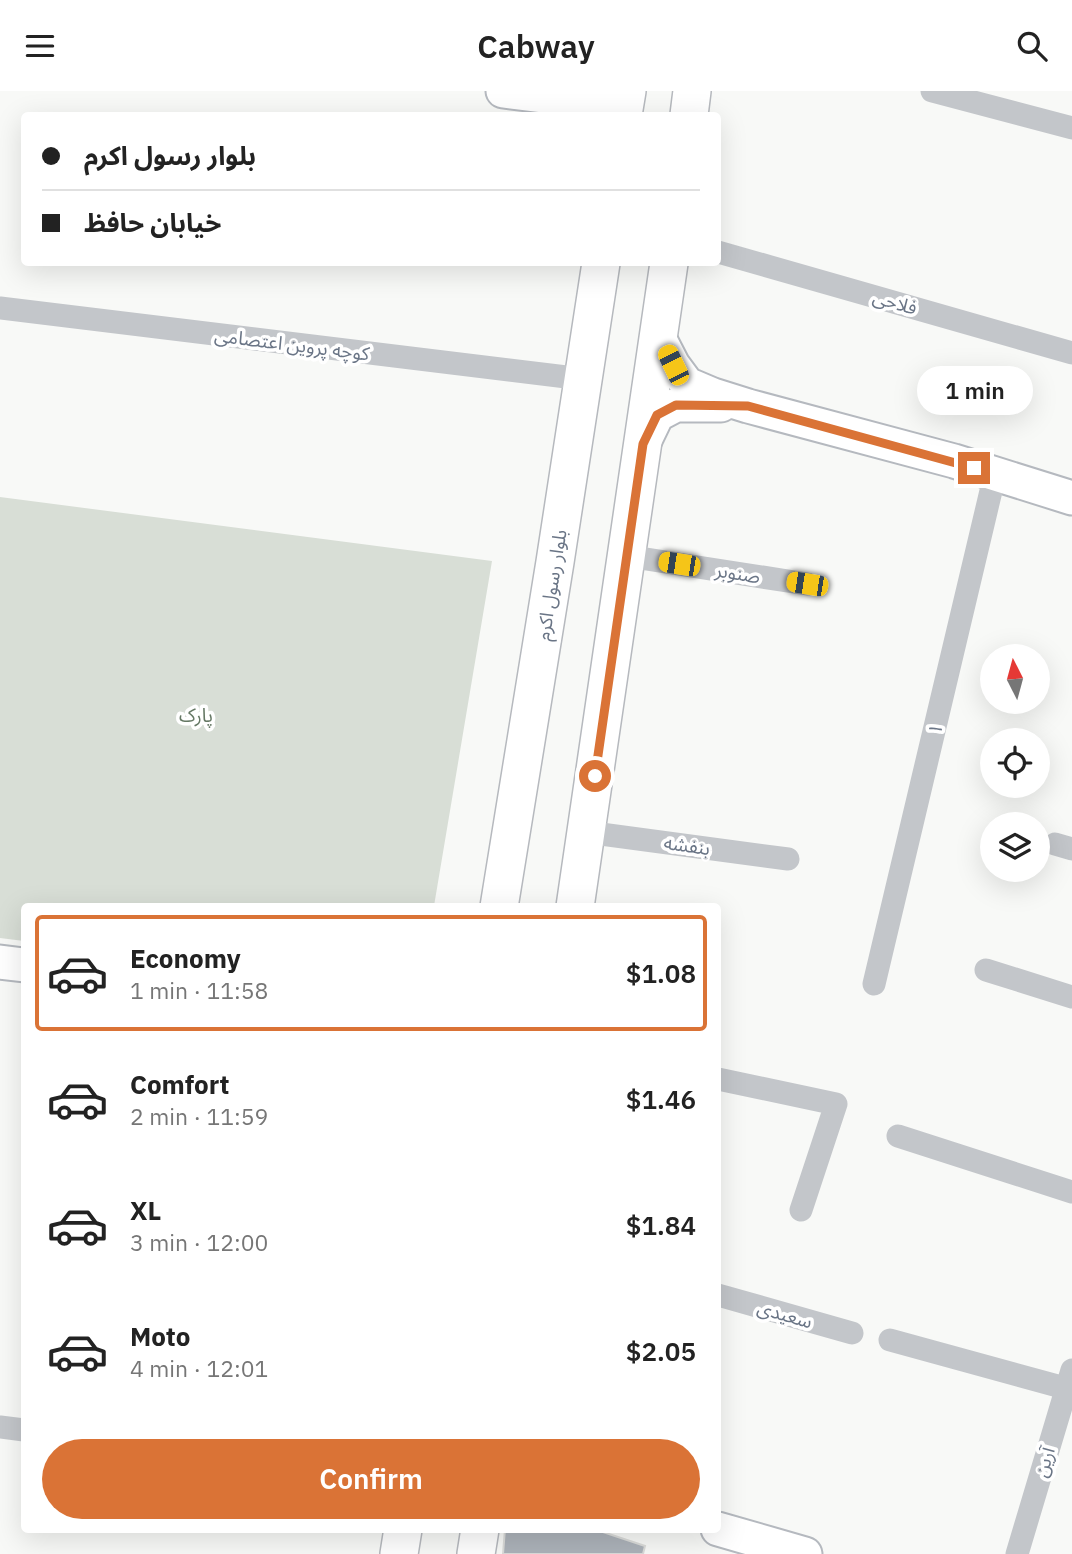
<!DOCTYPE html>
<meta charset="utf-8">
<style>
:root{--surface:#fff;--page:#f6f6f6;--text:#222;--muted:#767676;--line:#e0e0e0;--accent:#da7336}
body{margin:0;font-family:"IBM Plex Sans","Noto Sans Arabic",sans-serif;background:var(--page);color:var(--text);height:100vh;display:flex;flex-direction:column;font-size:26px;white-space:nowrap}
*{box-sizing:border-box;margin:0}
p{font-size:23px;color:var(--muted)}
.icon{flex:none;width:38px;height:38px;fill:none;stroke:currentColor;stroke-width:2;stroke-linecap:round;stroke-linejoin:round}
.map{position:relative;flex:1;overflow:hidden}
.details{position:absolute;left:21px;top:812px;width:700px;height:630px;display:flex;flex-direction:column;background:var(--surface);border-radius:7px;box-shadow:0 7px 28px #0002}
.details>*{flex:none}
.banner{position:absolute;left:21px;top:21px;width:700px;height:154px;border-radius:7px;box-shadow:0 7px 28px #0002;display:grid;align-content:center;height:154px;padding:0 21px;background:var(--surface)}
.needle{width:46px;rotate:354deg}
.buttons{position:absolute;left:980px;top:553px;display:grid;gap:14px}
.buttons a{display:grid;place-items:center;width:70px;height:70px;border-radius:50%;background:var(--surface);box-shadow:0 7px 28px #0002;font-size:35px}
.end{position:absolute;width:32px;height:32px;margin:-16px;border:9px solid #da7336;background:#fff;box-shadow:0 0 0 4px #fff}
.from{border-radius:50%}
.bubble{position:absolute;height:49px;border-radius:24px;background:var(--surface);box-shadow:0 7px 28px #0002;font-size:23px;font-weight:600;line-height:49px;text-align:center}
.car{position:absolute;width:21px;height:42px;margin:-21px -10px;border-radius:9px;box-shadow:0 0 5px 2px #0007;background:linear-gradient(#f5c518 24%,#345 0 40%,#f5c518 0 76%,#345 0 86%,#f5c518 0)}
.banner b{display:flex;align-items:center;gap:24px;height:66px;font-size:26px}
.banner b+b{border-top:2px solid var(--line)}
.banner i{width:18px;height:18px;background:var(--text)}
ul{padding:12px 0 0;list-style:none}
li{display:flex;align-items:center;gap:21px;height:116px;margin:0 14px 10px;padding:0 7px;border:4px solid transparent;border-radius:7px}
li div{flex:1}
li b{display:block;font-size:26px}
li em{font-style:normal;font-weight:600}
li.active{border-color:var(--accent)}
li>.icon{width:63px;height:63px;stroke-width:1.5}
.action{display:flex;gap:14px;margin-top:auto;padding:14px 21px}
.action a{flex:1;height:80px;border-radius:42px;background:var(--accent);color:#fff;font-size:28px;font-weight:600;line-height:80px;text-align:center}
header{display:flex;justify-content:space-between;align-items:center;height:91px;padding:0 21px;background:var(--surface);font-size:32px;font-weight:600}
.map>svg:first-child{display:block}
.green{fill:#d8ded6}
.building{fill:#acb2b9;stroke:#dadbd9;stroke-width:2}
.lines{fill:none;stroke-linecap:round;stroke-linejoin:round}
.secondary-casing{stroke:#b5b9bf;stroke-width:37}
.primary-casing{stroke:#b6b9be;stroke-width:40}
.street{stroke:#c3c6ca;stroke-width:23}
.secondary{stroke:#fff;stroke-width:33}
.primary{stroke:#fff;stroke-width:37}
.route{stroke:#da7336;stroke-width:9}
.labels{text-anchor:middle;stroke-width:7;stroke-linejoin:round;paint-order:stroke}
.street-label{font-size:19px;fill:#6a7586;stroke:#fff}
.park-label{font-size:19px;fill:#657864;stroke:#fff}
</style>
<header><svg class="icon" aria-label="menu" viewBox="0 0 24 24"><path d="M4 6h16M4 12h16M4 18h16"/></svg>Cabway<svg class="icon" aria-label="search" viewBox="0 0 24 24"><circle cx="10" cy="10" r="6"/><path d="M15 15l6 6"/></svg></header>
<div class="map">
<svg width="1072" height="1463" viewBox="0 0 1072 1463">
<rect width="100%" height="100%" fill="#f8f9f7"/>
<path class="green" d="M0 406 492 470 434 815 24 816V850L0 847Z"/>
<path class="building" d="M505 1438H594L645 1455 643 1463H503Z"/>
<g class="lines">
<g class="secondary-casing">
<path id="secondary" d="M503 0 624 15
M658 245 673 274 687 293 713 304 748 315 954 370 1072 407
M643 353 657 324 676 314H721
M0 871 24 874
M718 1438 805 1463"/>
</g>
<g class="primary-casing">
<path id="primary" d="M623 24 627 0
M689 24 692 0
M499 816 555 471 601 172
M575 816 669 172
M399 1463 403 1438
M476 1463 480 1438"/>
</g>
<path class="street" d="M932 0 1072 37
M718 161 1072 262
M0 217 583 288
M627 465 807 493
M586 741 788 768
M1055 753 1072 758
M986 879 1072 906
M874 893 995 383
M718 988 836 1013 801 1119
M898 1045 1072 1101
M718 1204 852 1242
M890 1249 1072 1299
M0 1336 24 1339
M1017 1463 1072 1279"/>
<use href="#secondary" class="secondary"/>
<use href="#primary" class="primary"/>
</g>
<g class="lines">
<path class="route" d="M595 685 643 353 657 324 676 314 748 315 974 377"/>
</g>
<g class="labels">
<g class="street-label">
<text transform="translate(895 211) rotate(16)" y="7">فلاحی</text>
<text transform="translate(292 253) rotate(7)" y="7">کوچه پروین اعتصامی</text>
<text transform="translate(738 482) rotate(9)" y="7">صنوبر</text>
<text transform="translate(551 494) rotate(-81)" y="7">بلوار رسول اکرم</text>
<text transform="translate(935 638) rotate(-77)" y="7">۱</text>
<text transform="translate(687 754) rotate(8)" y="7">بنفشه</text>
<text transform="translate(785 1223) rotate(16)" y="7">سعیدی</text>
<text transform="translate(1044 1371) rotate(-73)" y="7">آرین</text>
</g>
<g class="park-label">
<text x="196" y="631">پارک</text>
</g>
</g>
</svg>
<div class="buttons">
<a><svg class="needle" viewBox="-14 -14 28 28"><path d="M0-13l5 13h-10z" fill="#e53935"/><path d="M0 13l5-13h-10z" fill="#767676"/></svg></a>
<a><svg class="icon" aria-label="locate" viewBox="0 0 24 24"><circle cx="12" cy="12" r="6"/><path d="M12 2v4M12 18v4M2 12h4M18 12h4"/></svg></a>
<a><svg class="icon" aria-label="layers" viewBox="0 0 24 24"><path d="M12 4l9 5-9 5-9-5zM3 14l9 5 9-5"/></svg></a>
</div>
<i class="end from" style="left:595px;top:685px"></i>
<i class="end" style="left:974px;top:377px"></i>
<div class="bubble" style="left:917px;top:275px;width:116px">1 min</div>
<i class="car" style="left:673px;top:274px;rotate:334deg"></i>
<i class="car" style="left:679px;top:473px;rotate:279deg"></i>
<i class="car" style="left:807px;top:493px;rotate:279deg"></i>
<div class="banner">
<b><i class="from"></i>بلوار رسول اکرم</b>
<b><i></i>خیابان حافظ</b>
</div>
<section class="details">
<ul>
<li class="active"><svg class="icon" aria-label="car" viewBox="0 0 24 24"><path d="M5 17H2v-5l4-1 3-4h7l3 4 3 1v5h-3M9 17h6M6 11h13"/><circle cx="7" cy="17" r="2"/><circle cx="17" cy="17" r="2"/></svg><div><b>Economy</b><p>1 min · 11:58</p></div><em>$1.08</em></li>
<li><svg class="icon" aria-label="car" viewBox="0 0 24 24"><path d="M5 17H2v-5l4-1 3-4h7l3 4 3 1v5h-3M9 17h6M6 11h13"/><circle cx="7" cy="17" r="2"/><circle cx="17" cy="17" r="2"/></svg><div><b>Comfort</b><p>2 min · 11:59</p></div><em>$1.46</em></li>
<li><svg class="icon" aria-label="car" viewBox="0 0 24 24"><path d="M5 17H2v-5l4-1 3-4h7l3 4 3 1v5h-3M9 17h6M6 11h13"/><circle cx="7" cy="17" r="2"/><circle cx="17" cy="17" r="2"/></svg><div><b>XL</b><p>3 min · 12:00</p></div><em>$1.84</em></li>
<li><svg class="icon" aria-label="car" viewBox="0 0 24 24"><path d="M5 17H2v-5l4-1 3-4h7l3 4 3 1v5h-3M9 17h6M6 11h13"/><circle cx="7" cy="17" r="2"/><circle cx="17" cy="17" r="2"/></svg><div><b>Moto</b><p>4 min · 12:01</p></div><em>$2.05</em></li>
</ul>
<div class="action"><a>Confirm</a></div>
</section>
</div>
